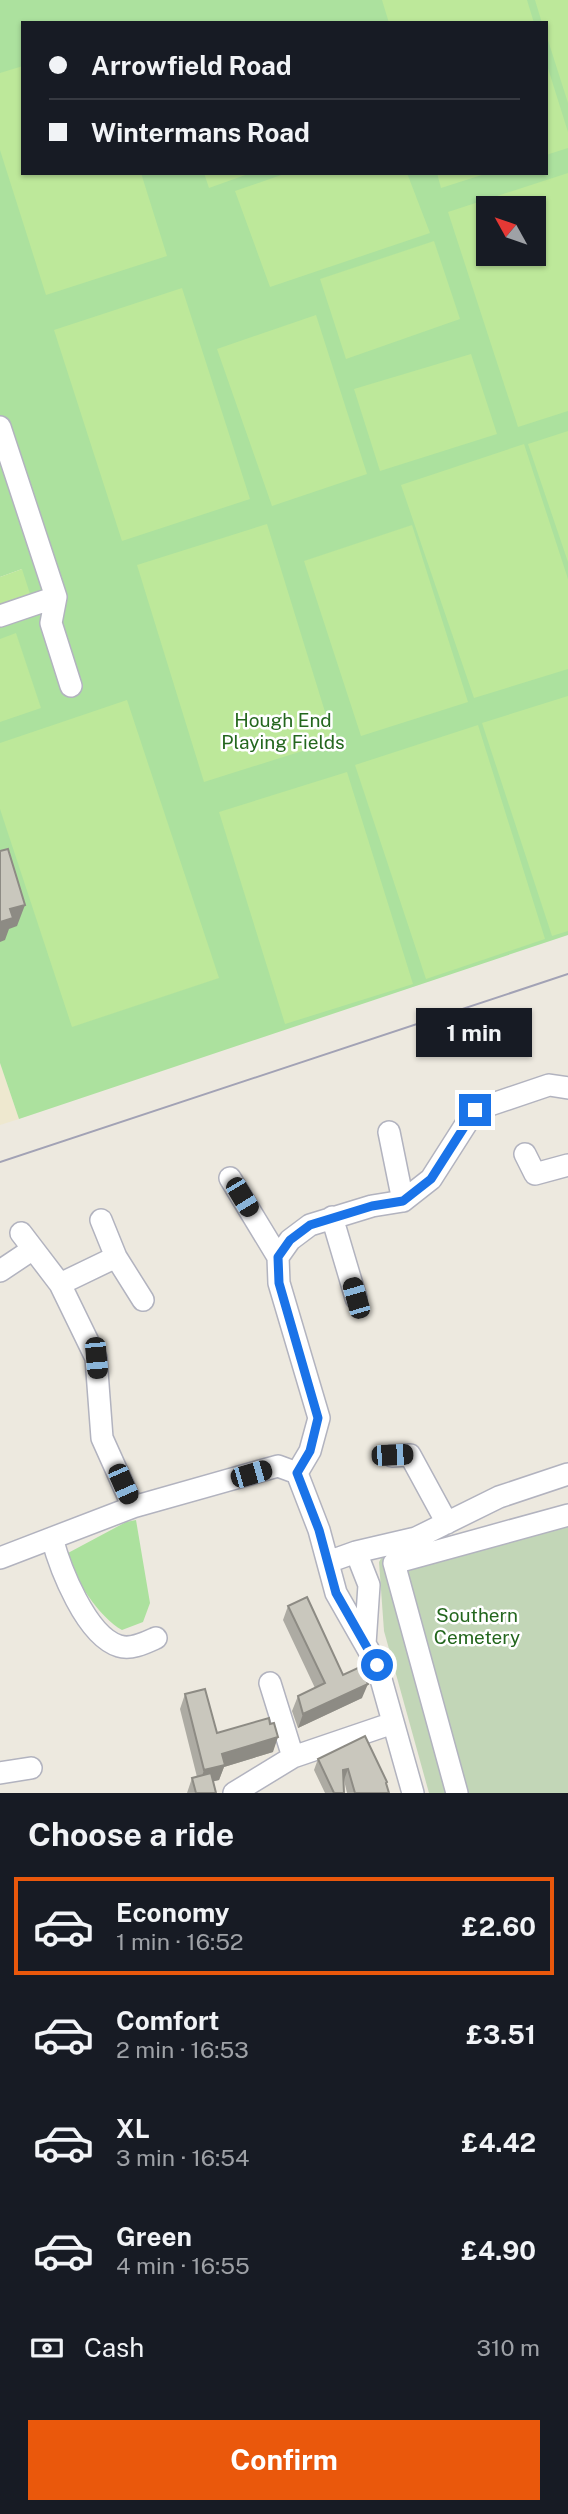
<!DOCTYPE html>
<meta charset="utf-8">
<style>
:root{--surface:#171b24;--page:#242831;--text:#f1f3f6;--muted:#9ea1a6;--line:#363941;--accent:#ea580c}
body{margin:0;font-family:"Public Sans",sans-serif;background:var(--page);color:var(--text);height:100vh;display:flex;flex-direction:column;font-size:26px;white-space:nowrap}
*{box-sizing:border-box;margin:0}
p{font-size:23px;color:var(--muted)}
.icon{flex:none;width:38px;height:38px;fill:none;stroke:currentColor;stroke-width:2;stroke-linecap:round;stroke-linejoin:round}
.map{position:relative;height:1793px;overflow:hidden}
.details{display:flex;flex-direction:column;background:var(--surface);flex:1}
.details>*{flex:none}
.banner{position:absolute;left:21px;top:21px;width:527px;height:154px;border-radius:0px;box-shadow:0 2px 5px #0004;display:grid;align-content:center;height:154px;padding:0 28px;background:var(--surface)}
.needle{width:46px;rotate:310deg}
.tools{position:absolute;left:476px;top:196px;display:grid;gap:14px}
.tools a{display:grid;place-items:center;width:70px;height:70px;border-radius:0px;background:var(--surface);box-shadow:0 2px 5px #0004;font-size:35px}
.end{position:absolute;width:32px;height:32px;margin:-16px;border:9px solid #1a73e8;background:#fff;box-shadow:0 0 0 4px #fff}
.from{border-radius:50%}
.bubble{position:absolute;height:49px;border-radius:0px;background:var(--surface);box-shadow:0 2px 5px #0004;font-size:23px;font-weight:700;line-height:49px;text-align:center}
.car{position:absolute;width:21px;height:42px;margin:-21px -10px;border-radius:9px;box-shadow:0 0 5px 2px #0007;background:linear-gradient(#222 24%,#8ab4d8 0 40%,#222 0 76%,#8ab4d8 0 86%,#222 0)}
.banner b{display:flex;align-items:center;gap:24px;height:66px;font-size:26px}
.banner b+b{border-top:2px solid var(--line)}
.banner i{width:18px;height:18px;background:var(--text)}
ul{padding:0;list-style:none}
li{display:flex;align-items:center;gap:21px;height:98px;margin:0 14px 10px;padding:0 14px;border:4px solid transparent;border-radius:0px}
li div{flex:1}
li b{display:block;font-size:26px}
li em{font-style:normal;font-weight:700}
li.active{border-color:var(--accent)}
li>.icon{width:63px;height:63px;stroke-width:1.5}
h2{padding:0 28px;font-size:32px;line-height:84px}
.pay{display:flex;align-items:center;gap:18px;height:77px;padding:0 28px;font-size:26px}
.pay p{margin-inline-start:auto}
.button{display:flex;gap:14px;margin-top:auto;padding:14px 28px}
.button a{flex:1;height:80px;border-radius:0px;background:var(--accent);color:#fff;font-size:28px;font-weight:700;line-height:80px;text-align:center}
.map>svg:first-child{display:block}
.education{fill:#eee8cf}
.green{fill:#ace19e;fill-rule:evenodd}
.cemetery{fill:#c2d6b7}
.pitch{fill:#bde89a;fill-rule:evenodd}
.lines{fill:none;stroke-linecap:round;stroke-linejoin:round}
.minor-casing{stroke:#b2b3bf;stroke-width:24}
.minor{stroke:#fff;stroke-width:21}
.tram{stroke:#a2a2b5;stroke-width:2}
.wall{fill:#adaba3}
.shaded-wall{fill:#8d8b84}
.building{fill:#c9c7bd;stroke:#8d8b84;stroke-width:2}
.route{stroke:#1a73e8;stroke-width:9}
.labels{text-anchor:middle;stroke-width:5;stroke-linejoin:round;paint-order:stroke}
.park-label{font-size:19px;fill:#24671e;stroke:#fff}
</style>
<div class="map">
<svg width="568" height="1793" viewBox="0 0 568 1793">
<rect width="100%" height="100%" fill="#ede9df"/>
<path class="education" d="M0 1063 19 1119 0 1125Z"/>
<path class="green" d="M0 0H568V935L19 1119 0 1063V611L22 569 0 577ZM23 23H546V173H23ZM488 208H534V254H488Z
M136 1520 150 1603 143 1622 122 1630C100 1618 72 1577 68 1553L126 1522Z"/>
<path class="cemetery" d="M568 1507V1793H429L384 1631 379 1562 382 1557Z"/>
<path class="pitch" d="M382 0H527L534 23H389Z
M535 0H568V103L546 34V23H542Z
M546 62 568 132V148L546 155Z
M23 66V173H141L167 256 46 295 0 150V73Z
M204 173H251L209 188Z
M287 173H407L430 233 270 287 235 191Z
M437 173H488L441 188Z
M568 173V411L518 427 448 212ZM488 208H534V254H488Z
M434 241 460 319 346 359 320 279Z
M182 288 250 499 122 541 54 330Z
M316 315 367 474 272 506 217 349Z
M471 354 497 434 380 471 354 389Z
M568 431V562L528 444Z
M524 444 568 579V669L474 698 401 485Z
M267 524 334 741 204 782 137 565Z
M412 525 468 702 361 736 304 561Z
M22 569 32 600 0 611V577Z
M16 633 41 708 0 722V639Z
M568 696V931L552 936 482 723Z
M127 700 219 978 72 1027 0 809V743Z
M478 725 545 939 426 979 355 765Z
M347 772 413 984 285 1024 219 812Z"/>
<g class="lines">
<g class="minor-casing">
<path id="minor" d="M0 427 56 597 51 623 71 686
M0 616 56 597
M389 1132 403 1201
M525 1154 535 1174 568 1165
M230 1178 278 1257
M332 1217 356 1298
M101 1220 116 1257 143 1300
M21 1233 60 1284 96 1358 102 1438 133 1507
M0 1271 33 1249
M60 1284 116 1257
M392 1456 410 1455 447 1523
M297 1473 310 1451 319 1418 279 1283 278 1257 290 1240 310 1225 372 1206 403 1201 431 1179 475 1110 549 1085 568 1088
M52 1538C60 1568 86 1636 119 1646 131 1650 145 1643 156 1638
M356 1552 369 1585 365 1644
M0 1558 133 1507 278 1466 297 1473 319 1530 336 1593 377 1665 413 1793
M328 1562 356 1552 416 1538 499 1497 568 1474
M270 1683 293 1757
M0 1773 31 1768
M234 1793 293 1757 393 1723
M457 1793 394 1563 568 1515"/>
</g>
<use href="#minor" class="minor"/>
<path class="tram" d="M0 1162 568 974"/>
</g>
<path class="wall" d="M288 1606 362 1698 298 1728 292 1711 298 1696 315 1688 283 1620Z
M185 1694 217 1733 273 1752 224 1767 219 1780 213 1781 216 1793H187L192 1778 197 1777 180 1709Z
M365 1736 389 1793H347L344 1780V1793H325L314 1770 318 1759Z"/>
<path class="shaded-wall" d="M25 905 17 926 9 929 5 940 0 942V922L10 909Z
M368 1684 362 1698 298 1728 303 1714Z
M278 1737 273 1752 224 1767 219 1780 199 1785 204 1770 222 1754Z
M348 1769 344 1780 343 1770Z"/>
<path class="building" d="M8 849 25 905 10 909 13 918 0 922V851Z
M307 1597 343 1675 360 1667 368 1684 303 1714 298 1696 325 1683 288 1606Z
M205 1689 217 1733 269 1718 270 1724 274 1723 278 1737 222 1754 225 1765 204 1770 185 1694Z
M365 1736 387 1782 386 1783 389 1793H355L348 1769 343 1770 344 1793H334L318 1759Z
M211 1773 216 1793H196L192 1778Z"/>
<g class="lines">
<path class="route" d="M377 1665 336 1593 319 1530 297 1473 310 1451 318 1418 279 1283 278 1257 290 1240 310 1225 372 1206 403 1201 431 1179 475 1110"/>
</g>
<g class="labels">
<g class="park-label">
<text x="283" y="727">Hough End<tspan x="283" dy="22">Playing Fields</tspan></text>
<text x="477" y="1622">Southern<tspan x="477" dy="22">Cemetery</tspan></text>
</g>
</g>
</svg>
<div class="tools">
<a><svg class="needle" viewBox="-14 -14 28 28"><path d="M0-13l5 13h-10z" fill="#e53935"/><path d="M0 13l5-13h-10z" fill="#9ea1a6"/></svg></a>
</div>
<i class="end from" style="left:377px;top:1665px"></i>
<i class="end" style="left:475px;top:1110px"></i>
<div class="bubble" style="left:416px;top:1008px;width:116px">1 min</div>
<i class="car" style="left:242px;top:1197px;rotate:149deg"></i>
<i class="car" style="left:356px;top:1298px;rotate:344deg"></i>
<i class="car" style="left:96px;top:1358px;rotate:175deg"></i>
<i class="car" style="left:392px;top:1455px;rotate:88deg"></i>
<i class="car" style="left:251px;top:1474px;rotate:74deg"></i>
<i class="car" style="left:123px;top:1484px;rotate:156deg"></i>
<div class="banner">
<b><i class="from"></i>Arrowfield Road</b>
<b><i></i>Wintermans Road</b>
</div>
</div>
<section class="details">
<h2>Choose a ride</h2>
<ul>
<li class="active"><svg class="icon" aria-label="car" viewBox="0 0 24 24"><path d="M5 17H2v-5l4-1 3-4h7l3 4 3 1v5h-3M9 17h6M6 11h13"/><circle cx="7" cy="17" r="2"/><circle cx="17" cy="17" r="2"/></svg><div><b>Economy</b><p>1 min · 16:52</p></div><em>£2.60</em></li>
<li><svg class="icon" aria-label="car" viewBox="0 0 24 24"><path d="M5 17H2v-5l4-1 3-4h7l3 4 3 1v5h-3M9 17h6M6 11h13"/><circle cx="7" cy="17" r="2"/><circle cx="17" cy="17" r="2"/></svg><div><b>Comfort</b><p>2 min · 16:53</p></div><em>£3.51</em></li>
<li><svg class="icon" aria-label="car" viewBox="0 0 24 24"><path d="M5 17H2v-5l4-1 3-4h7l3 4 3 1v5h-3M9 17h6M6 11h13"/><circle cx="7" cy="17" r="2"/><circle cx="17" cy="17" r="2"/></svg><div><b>XL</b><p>3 min · 16:54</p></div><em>£4.42</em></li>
<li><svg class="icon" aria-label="car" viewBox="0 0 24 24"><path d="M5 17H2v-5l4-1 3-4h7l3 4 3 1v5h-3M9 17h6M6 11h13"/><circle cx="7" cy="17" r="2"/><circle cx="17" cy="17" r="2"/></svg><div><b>Green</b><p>4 min · 16:55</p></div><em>£4.90</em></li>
</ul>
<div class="pay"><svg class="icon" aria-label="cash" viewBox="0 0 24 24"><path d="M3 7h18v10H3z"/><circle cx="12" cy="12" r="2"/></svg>Cash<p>310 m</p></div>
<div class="button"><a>Confirm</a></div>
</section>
